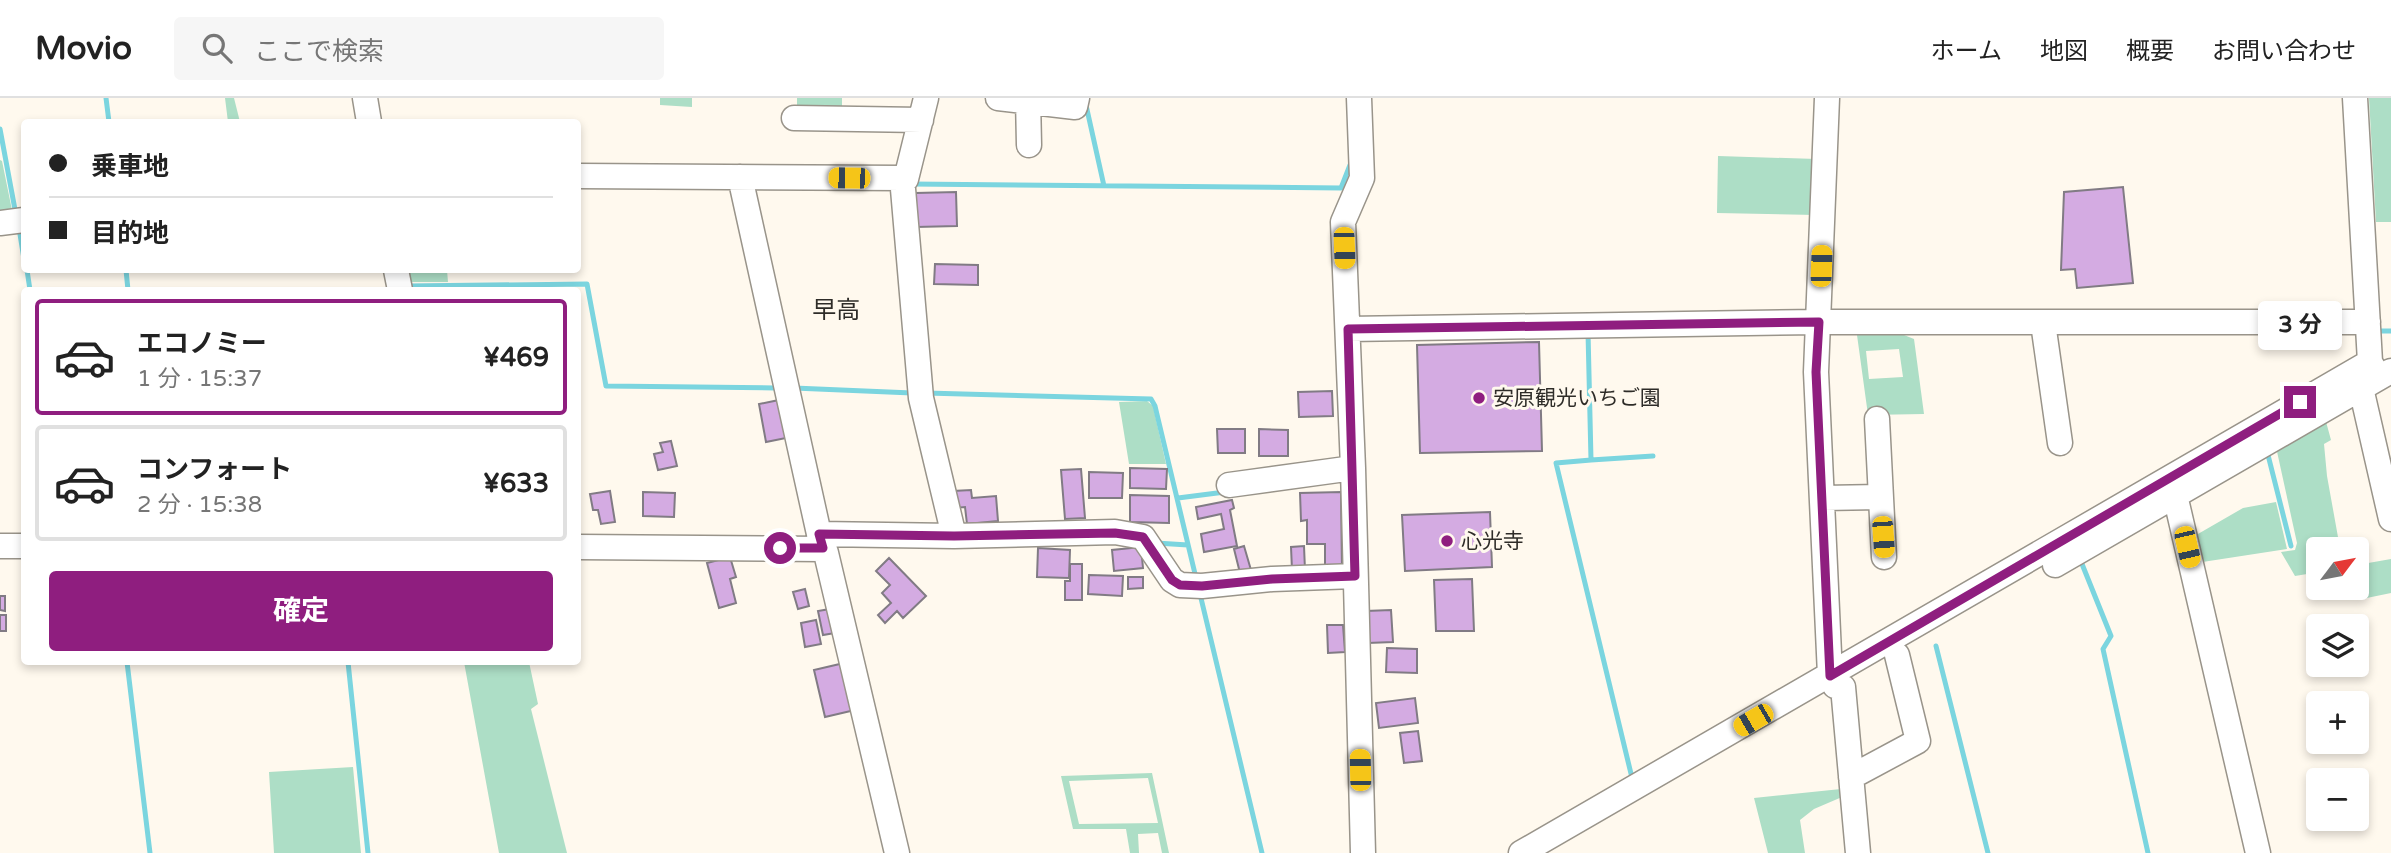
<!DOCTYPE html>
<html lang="ja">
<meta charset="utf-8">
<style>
:root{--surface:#fff;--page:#f6f6f6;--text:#222;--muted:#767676;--line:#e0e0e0;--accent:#8f1e7f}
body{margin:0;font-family:"Varela Round","Noto Sans JP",sans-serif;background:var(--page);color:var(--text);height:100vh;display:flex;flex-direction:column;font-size:26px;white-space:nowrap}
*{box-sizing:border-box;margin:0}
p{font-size:23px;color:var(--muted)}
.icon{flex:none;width:38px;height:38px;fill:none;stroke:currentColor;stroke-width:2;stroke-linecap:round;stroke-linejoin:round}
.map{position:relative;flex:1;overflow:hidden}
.drawer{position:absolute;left:21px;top:189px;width:560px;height:378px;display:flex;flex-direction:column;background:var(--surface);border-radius:7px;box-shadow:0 4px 10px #0003}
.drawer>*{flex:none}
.guide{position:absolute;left:21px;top:21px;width:560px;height:154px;border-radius:7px;box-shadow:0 4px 10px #0003;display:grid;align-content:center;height:154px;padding:0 28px;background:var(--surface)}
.needle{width:46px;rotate:58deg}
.controls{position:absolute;left:2306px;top:439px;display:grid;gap:14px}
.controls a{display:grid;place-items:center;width:63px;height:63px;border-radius:7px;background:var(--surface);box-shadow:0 4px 10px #0003;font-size:35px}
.end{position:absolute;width:32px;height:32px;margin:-16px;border:9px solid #8f1e7f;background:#fff;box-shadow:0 0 0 4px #fff}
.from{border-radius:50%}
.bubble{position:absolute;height:49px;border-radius:7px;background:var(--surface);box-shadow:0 4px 10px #0003;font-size:23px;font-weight:700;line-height:49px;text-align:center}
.car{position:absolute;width:21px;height:42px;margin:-21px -10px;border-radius:9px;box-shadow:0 0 5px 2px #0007;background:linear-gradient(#f5c518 24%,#345 0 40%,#f5c518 0 76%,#345 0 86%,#f5c518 0)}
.guide b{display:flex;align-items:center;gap:24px;height:66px;font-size:26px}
.guide b+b{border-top:2px solid var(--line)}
.guide i{width:18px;height:18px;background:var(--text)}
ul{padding:12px 0 0;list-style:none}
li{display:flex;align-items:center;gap:21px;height:116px;margin:0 14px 10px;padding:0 14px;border:4px solid var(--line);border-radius:7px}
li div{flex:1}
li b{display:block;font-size:26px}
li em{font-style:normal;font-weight:700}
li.current{border-color:var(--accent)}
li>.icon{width:63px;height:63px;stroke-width:1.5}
.primary-button{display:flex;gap:14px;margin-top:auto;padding:14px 28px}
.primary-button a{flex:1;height:80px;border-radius:7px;background:var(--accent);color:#fff;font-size:28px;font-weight:700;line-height:80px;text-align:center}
header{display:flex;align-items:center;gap:42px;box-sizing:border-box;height:98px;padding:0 35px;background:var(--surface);border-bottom:2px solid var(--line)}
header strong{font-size:33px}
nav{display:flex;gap:38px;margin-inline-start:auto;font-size:24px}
.search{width:490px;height:63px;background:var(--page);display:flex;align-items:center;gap:18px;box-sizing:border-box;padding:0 24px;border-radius:7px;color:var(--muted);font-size:26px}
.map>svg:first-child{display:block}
.green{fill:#addec6;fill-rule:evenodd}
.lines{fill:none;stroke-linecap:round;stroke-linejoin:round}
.stream{stroke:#7bd5df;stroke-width:5}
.building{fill:#d4abe2;stroke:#817b84;stroke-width:2}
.minor-casing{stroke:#99948a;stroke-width:27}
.minor{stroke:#fff;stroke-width:24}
.route{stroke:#8f1e7f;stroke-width:9}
.poi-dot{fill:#8f1e7f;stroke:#fff9ee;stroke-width:2.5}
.labels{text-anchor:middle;stroke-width:6;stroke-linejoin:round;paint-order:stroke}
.poi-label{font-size:21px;fill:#2e2c28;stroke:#fff9ee;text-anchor:start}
.quarter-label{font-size:24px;fill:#2e2c28;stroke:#fff9ee}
</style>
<header>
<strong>Movio</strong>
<div class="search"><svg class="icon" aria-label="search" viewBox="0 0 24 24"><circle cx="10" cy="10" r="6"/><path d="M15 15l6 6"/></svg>ここで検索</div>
<nav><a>ホーム</a><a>地図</a><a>概要</a><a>お問い合わせ</a></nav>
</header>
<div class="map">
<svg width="2391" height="755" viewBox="0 0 2391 755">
<rect width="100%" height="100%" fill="#fff9ee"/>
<path class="green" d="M225 0H234L240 24H228Z
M660 0H692V9L660 7Z
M797 0H842V17H797Z
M2369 0H2391V124H2376Z
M1718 58 1817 61 1816 117 1717 115Z
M0 62 2 63 13 117 0 118Z
M403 172H447L448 184H405Z
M1857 237H1904L1914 241 1924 316 1868 317ZM1899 251 1903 279 1869 281 1866 253Z
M1147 303 1153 308 1166 366H1129L1119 304Z
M2325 320 2331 342 2324 346 2327 378 2338 439 2349 451 2319 452V474L2295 478 2281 454 2295 452 2297 445 2276 349Z
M2276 404 2287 451 2196 465 2191 440 2243 410Z
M2391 461V495L2357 502V467Z
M464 564H529L538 606 531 611 567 755H499Z
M353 669 361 755H274L269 674Z
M1152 675 1169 755H1162L1158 735 1138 736 1139 755H1130L1126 731H1073L1061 678ZM1148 680 1158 725 1079 726 1069 683Z
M1841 691 1842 699 1814 711 1800 722 1805 755H1768L1754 700Z"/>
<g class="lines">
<path class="stream" d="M106 0 109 24
M1086 7 1104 88
M0 31 16 117
M910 86 1341 90 1350 67
M19 130 24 161
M27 172 30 192
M126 172 128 192
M408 188 587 186 606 288 775 290
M2373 233H2391
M1588 234 1591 362 1556 365 1633 684
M794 290 912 295
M926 295 1151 301 1155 308 1196 480
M2267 353 2291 448
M1591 362 1653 358
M1178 400 1225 394
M1156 445 1188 447
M2080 461 2111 538 2103 551 2148 755
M1200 496 1262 755
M1936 548 1988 755
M127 564 150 755
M348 564 368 755"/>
</g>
<path class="building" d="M2123 89 2133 185 2077 190 2075 171 2061 172 2064 94Z
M956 94 957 128 916 129V95Z
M935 166 978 167V187L934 186Z
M1539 244 1542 353 1420 355 1417 247Z
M1332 293 1333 318 1299 319 1298 294Z
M779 302 786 340 766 344 759 306Z
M1217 331H1245V355H1218Z
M1259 331 1288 332V358H1259Z
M671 343 677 368 658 372 654 356 663 354 660 345Z
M1130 370 1167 371 1166 391 1130 390Z
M1081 371 1085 420 1065 421 1061 372Z
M1089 374 1123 375 1122 400H1089Z
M971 392 972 400 996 398 998 423 967 426 965 409 954 410 953 393Z
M610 393 615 424 601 426 598 412H593L590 396Z
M643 394 675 395 674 419 643 418Z
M1341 394 1342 470H1325V446H1307V422L1301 423 1300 395Z
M1130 397 1169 398V425L1130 424Z
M1232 402 1234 410 1230 412 1237 448 1204 454 1201 436 1224 431 1221 416 1198 421 1196 409Z
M1490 414 1492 469 1405 473 1402 417Z
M1244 448 1251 472 1240 475 1234 451Z
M1304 448 1305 472H1292L1291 449Z
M1141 449 1143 470 1114 473 1112 452Z
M1038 450 1070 452 1069 480 1037 479Z
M730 459 736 479 730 481 736 505 719 510 707 465Z
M889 460 926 498 903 520 897 513 885 525 878 517 891 505 882 495 890 487 876 473Z
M1070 466H1082V502H1065V483H1070Z
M1089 477 1123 478 1122 498 1088 496Z
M1128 479H1143V490L1128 491Z
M1472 481 1474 533H1436L1434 482Z
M805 491 809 508 798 511 793 494Z
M0 498H5V513L0 512Z
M830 511 835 535 823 537 818 513Z
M1391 512 1393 544 1368 545 1366 513Z
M0 517H6V533H0Z
M816 522 821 546 805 549 801 525Z
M1327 527H1343L1345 554 1328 555Z
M1387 550 1417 551V575L1386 574Z
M844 565 855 612 825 619 814 572Z
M1415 600 1418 625 1379 630 1376 605Z
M1418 633 1422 663 1404 665 1400 635Z"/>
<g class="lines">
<g class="minor-casing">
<path id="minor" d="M365 0 369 24
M926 0 906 81 903 80V91L921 300 954 438
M998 0 1075 9 1077 0
M1028 0 1029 47
M1359 0 1362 80 1343 124 1353 370 1363 755
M1827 0 1816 274 1830 577 1835 588
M2355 0 2370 264 2377 276
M794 20 921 22
M578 78 903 80
M740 79 819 436 826 455 897 755
M0 125 24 122
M396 172 400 192
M2043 225 2060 345
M1348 231 1819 224H2368
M2361 290 2391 421
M1877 321 1884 459
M1229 387 1353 370
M2175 397 2258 755
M1823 400 1880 399
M819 436 954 438 1115 434 1143 439 1172 482 1180 487 1202 488 1272 481 1355 478
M0 448H24
M578 449 823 451
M2055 467 2391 273
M1843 589 1858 755
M1851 679 1918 643 1897 557
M1521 755 2370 264"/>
</g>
<use href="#minor" class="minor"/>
</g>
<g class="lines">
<path class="route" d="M780 450H823L819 436 954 438 1115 435 1143 439 1172 482 1180 487 1202 488 1272 481 1355 478 1348 231 1819 224 1816 274 1830 578 2300 304"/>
</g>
<g class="poi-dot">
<circle cx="1479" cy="300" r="7"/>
<circle cx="1447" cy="443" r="7"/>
</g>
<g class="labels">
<g class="poi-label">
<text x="1493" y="307">安原観光いちご園</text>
<text x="1461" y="450">心光寺</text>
</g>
<g class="quarter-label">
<text x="836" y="220">早高</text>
</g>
</g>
</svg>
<div class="controls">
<a><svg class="needle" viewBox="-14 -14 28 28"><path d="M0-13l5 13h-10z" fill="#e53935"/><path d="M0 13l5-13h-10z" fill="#767676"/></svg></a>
<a><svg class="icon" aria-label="layers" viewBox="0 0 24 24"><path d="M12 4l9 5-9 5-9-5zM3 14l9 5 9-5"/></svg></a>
<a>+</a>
<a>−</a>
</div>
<i class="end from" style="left:780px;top:450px"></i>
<i class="end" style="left:2300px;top:304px"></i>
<div class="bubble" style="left:2258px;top:203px;width:84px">3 分</div>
<i class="car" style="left:849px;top:80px;rotate:271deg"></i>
<i class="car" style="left:1344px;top:150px;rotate:178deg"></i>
<i class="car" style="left:1821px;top:168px;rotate:2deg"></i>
<i class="car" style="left:1883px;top:439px;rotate:176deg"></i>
<i class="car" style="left:2187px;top:449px;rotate:167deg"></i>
<i class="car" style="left:1753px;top:622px;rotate:240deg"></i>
<i class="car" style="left:1360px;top:672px;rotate:359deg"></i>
<div class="guide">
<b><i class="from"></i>乗車地</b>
<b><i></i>目的地</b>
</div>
<section class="drawer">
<ul>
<li class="current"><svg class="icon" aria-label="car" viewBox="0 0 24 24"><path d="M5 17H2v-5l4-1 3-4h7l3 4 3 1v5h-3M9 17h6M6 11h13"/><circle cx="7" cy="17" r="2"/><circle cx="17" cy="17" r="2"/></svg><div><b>エコノミー</b><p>1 分 · 15:37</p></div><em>¥469</em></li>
<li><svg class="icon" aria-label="car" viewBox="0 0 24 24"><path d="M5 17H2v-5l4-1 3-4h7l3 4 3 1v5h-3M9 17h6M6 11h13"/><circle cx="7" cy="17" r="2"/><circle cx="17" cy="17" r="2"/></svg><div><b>コンフォート</b><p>2 分 · 15:38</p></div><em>¥633</em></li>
</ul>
<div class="primary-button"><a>確定</a></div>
</section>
</div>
